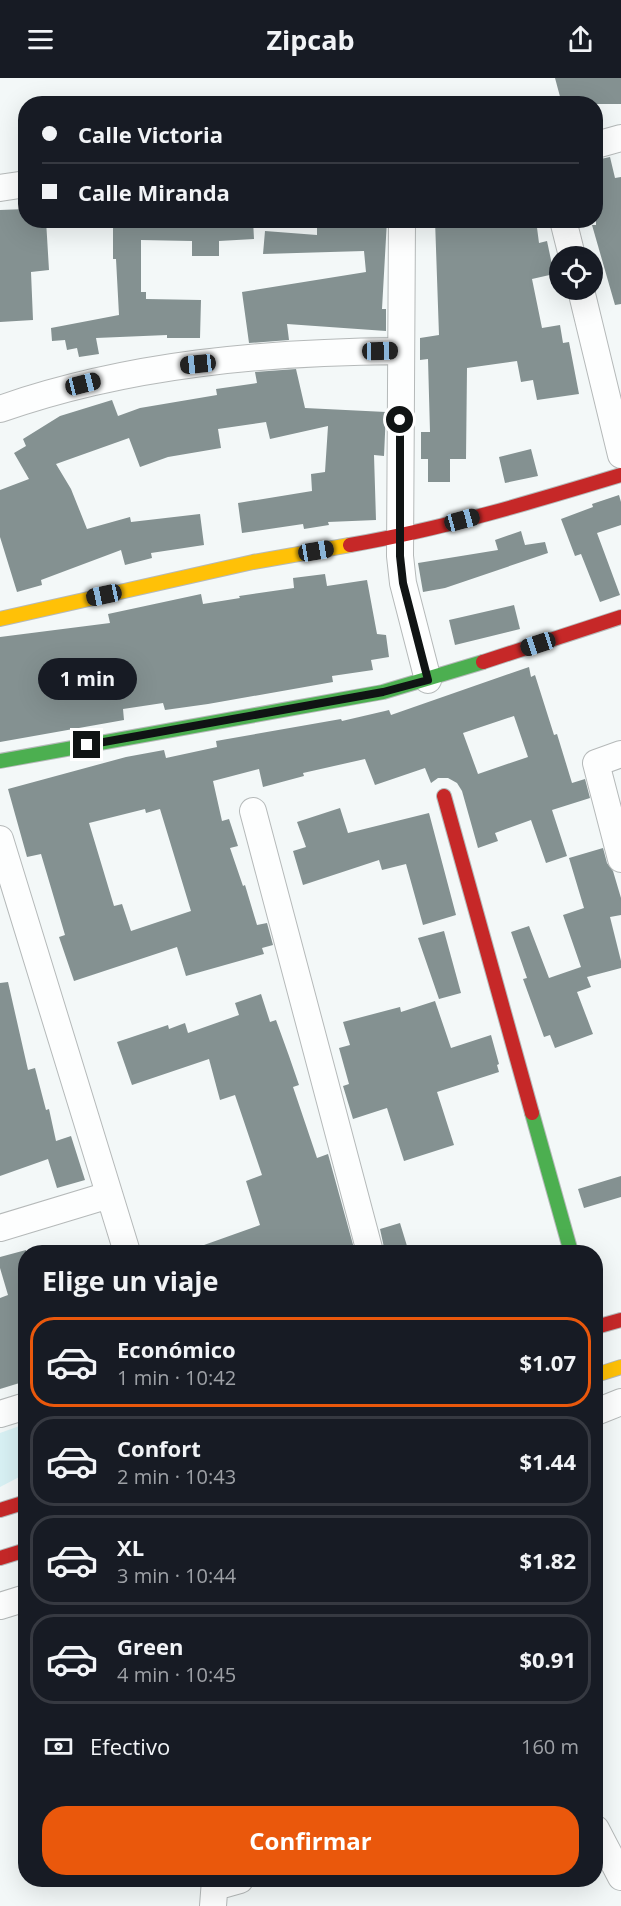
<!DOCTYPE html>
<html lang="es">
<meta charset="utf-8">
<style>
:root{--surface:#171b24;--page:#242831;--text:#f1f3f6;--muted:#9ea1a6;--line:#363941;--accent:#ea580c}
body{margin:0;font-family:"Open Sans",sans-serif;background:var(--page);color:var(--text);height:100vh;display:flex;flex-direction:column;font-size:22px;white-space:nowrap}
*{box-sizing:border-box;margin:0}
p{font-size:20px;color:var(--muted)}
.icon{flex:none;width:33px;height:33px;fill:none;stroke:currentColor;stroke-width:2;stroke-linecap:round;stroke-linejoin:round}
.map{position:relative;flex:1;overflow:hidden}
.sheet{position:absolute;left:18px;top:1167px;width:585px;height:642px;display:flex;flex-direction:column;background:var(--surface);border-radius:24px;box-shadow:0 6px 24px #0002}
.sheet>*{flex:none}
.hud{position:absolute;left:18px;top:18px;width:585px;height:132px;border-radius:24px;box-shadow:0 6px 24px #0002;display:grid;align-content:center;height:132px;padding:0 24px;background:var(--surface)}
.tools{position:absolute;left:549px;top:168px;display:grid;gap:12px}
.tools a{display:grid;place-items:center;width:54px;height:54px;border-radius:50%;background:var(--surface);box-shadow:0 6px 24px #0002;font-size:30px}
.end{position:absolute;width:27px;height:27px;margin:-14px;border:8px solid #101414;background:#fff;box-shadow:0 0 0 3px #fff}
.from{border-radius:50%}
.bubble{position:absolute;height:42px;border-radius:21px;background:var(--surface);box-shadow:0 6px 24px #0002;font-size:20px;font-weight:700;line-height:42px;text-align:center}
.car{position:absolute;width:18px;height:36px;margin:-18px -9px;border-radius:8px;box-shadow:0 0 4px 2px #0007;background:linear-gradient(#222 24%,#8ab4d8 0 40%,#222 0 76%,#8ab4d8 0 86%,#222 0)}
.hud b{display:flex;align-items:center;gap:21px;height:57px;font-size:22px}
.hud b+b{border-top:2px solid var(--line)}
.hud i{width:15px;height:15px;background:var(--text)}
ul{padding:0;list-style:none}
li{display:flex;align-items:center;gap:18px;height:90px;margin:0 12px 9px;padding:0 12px;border:3px solid var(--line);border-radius:24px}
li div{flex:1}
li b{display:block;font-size:22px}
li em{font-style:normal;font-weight:700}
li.current{border-color:var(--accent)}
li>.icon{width:54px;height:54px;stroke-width:1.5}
h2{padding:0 24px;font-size:27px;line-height:72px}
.pay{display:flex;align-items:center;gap:15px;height:66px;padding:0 24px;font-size:22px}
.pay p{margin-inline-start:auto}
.button{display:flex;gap:12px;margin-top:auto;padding:12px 24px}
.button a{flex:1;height:69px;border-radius:24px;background:var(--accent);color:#fff;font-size:24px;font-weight:700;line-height:69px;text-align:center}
header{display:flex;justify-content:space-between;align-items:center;height:78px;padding:0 24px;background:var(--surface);font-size:27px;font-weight:700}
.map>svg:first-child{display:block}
.green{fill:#d8f1f4}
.building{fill:#849191;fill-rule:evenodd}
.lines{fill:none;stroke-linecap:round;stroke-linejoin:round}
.street-casing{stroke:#b5b9b9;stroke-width:28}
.fast-casing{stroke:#b5b9b9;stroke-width:16}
.slow-casing{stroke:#b5b9b9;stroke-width:16}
.jam-casing{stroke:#b5b9b9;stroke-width:16}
.street{stroke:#fdfefe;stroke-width:26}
.fast{stroke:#4caf50;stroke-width:14}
.slow{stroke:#ffc107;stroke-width:14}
.jam{stroke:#c62828;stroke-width:14}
.route{stroke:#101414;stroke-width:8}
</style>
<header><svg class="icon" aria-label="menu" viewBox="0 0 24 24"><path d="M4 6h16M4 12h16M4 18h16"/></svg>Zipcab<svg class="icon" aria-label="share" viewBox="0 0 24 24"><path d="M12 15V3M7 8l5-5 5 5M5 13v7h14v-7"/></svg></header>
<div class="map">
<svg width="621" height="1828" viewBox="0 0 621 1828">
<rect width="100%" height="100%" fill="#f3f8f8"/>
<path class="green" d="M25 1346V1396L0 1409V1355Z"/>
<path class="building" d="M555 0H621V26H562Z
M610 79 615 100 621 99V226L615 227 592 147H596V82Z
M26 131V142H46L49 192 31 194 33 242 0 244V132Z
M113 142H253L254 161 219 163V178H192V163L141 162V214H146V221L201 222 200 260H167V257L96 260 99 276 79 279 77 270 67 272 65 262 52 263 51 250 119 237 116 181H113Z
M317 142H387L382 231H386V253L287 246 289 262 249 265 242 214 366 194 364 173 263 176 265 153 317 157Z
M435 142H536L539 165 547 163 554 196 532 201 542 250 560 247 563 265 569 264 579 316 537 322 533 302 521 304 517 283 467 290 466 381H450V404H428V381H421V354H430L428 281 420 282V260L439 257Z
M296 291 305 330 386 334 384 378 374 377 376 442 328 444 329 447 304 451 303 446 242 455 238 425 312 413 311 396 325 394 328 348 270 361 266 344 218 351 221 370 168 379 140 389 129 360 56 386 71 411 87 451 130 439 131 444 200 436 204 467 151 475 152 480 125 487 121 472 41 502 42 507 17 514 0 459V412L29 401 14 375 26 368 23 361 60 338 112 322 118 338 140 330 217 317 216 311 257 305 255 294Z
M531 371 538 398 505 405 499 379Z
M619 417 621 424V447L597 455 620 517 600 524 581 476 575 478 561 441 593 429 592 426Z
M521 453 525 467 545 464 548 475 445 510 423 514 418 485 498 472 495 462Z
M325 496 327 508 367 502 377 556 386 557 389 579 371 582 373 592 332 598 333 604 208 626 165 632 163 625 123 631 124 642 0 664V559L110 545 108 536 201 516 203 526 240 520 239 518 294 510 293 500Z
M514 527 520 551 455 567 449 542Z
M529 589 531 599 535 597 554 657 557 656 572 705 585 701 590 720 552 732 567 778 546 785 531 742 495 755 498 763 478 770 462 713 457 705 448 700H438L431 705 425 690 375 707 365 681 303 695 304 698 263 709 259 691 213 703 222 743 229 741 238 768 230 770 243 808 245 807 257 847 267 845 273 867 262 870 264 876 186 898 177 869 74 903 59 859 65 857 41 776 27 779 8 711 126 679 164 672 166 680 217 669 216 663 341 641 342 643 385 633 389 632 391 637ZM514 638 528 679 478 696 463 655ZM145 731 146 735 160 731 191 833 131 853 122 826 114 828 89 745Z
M340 730 348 755 429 735 456 837 423 847 406 786 382 792 379 782 303 807 293 773 306 769 297 744Z
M603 770 607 785 613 793 621 820V837L610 839 621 883V890L587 899 591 909 577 914 593 956 555 970 550 957 544 959 523 901 527 900 511 854 529 848 549 900 581 889 563 837 584 830 569 780Z
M444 853 461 915 439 921 418 860Z
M8 904 28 992 35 990 46 1032 49 1031 56 1063 71 1058 85 1102 57 1110 48 1081 0 1098V905Z
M261 916 270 944 276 942 289 978 299 1007 293 1009 317 1080 328 1076 355 1174H190V1172L260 1147 246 1103 262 1097 235 1017 220 1022 209 981 132 1007 117 964 168 947 169 951 185 945 188 955 239 937 235 925Z
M435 923 451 970 491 957 499 986 497 987 499 994 437 1014 454 1067 404 1083 387 1030 353 1041 343 1008 349 1006 339 970 350 967 343 944 400 929 401 934Z
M621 1098V1119L584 1130 578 1111Z
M400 1145 407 1168 385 1174 380 1151Z
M26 1172V1303L0 1311V1220L8 1217 0 1190V1179Z"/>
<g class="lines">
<g class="street-casing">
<path id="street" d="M596 67 621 60
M0 110 26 106
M402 142 400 478 403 505 428 602
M563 142 572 178
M581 212 621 377
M0 331C128 286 266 274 400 273
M621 676 596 685 621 781
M253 733 370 1174
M0 761 127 1174
M0 1150 109 1117
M596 1334 621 1324
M0 1336 26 1328
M0 1528 26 1520
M596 1751 621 1799
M215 1809 240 1802
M213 1828 215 1802"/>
</g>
<g class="fast-casing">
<path id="fast" d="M0 683 383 614 483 584
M532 1035 571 1174"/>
</g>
<g class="slow-casing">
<path id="slow" d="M0 541 253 484 350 467
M596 1297 621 1289"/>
</g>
<g class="jam-casing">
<path id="jam" d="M350 467C442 451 532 424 621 397
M483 584 621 539
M444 718 532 1035
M596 1249 621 1242
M0 1432 26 1424
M0 1480 26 1472"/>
</g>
<use href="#street" class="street"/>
<use href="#fast" class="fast"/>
<use href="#slow" class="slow"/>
<use href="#jam" class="jam"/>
</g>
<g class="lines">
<path class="route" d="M87 667 383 614 428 602 403 505 400 478V342"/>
</g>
</svg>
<div class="tools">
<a><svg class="icon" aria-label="locate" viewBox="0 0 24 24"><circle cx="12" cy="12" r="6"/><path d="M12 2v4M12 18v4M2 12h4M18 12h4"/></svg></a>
</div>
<i class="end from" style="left:400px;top:342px"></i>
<i class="end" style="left:87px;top:667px"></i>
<div class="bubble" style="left:38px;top:580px;width:99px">1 min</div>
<i class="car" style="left:380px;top:273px;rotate:89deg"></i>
<i class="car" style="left:198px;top:286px;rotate:264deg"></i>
<i class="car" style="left:83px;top:306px;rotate:76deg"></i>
<i class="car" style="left:462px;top:442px;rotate:75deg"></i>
<i class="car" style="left:316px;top:473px;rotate:80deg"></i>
<i class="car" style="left:104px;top:517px;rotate:258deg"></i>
<i class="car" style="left:538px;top:566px;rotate:252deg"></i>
<div class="hud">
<b><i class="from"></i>Calle Victoria</b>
<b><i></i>Calle Miranda</b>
</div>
<section class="sheet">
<h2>Elige un viaje</h2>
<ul>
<li class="current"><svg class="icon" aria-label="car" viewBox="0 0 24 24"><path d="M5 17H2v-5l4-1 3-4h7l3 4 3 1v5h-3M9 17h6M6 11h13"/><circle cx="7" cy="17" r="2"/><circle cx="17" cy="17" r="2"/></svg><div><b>Económico</b><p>1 min · 10:42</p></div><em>$1.07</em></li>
<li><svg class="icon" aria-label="car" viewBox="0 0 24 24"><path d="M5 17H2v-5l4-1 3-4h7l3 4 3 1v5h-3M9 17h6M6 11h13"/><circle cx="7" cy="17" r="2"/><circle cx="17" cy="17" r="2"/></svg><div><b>Confort</b><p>2 min · 10:43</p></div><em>$1.44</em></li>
<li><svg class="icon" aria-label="car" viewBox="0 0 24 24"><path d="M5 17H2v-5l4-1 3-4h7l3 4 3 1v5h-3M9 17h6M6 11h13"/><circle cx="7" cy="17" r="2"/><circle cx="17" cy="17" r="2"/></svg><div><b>XL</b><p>3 min · 10:44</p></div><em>$1.82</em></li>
<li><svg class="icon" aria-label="car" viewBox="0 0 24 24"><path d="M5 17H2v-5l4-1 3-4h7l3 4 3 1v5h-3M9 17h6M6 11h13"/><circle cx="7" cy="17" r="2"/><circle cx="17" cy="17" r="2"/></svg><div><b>Green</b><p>4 min · 10:45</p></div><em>$0.91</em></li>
</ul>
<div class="pay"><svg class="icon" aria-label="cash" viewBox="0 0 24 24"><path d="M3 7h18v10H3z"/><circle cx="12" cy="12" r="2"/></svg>Efectivo<p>160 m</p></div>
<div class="button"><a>Confirmar</a></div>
</section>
</div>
